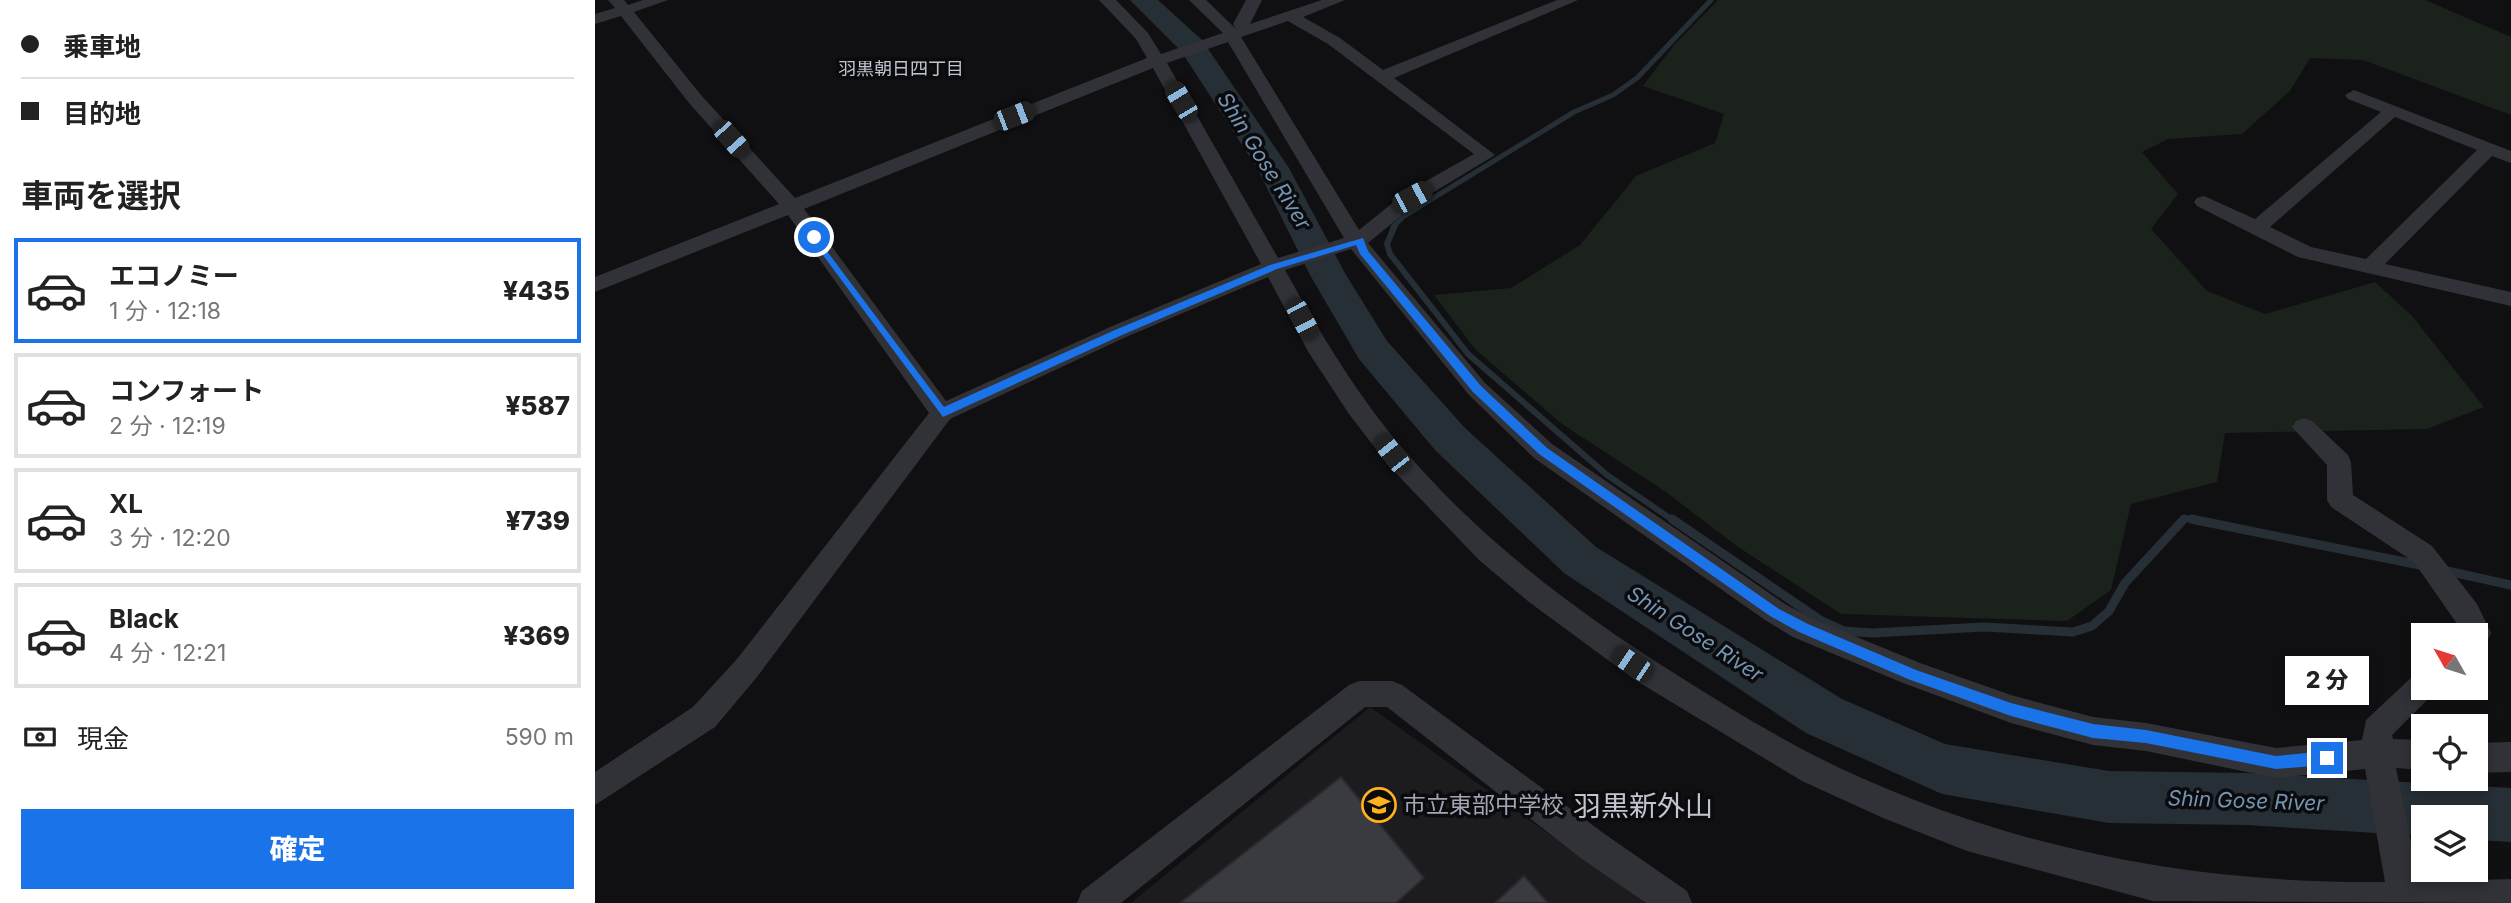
<!DOCTYPE html>
<html lang="ja">
<meta charset="utf-8">
<style>
:root{--surface:#fff;--page:#f2f2f2;--text:#222;--muted:#767676;--line:#e0e0e0;--accent:#1a73e8}
body{margin:0;font-family:Inter,"Noto Sans JP",sans-serif;background:var(--page);color:var(--text);height:100vh;display:flex;flex-direction:column;font-size:26px;white-space:nowrap}
*{box-sizing:border-box;margin:0}
p{font-size:23px;color:var(--muted)}
.icon{flex:none;width:38px;height:38px;fill:none;stroke:currentColor;stroke-width:2;stroke-linecap:round;stroke-linejoin:round}
.map{position:relative;flex:1;overflow:hidden}
.sheet{display:flex;flex-direction:column;background:var(--surface);width:595px}
.sheet>*{flex:none}
.top-card{display:grid;align-content:center;height:154px;padding:0 21px;background:var(--surface)}
.needle{width:46px;rotate:309deg}
.buttons{position:absolute;left:1816px;top:623px;display:grid;gap:14px}
.buttons a{display:grid;place-items:center;width:77px;height:77px;border-radius:0px;background:var(--surface);box-shadow:0 4px 10px #0003;font-size:35px}
.end{position:absolute;width:32px;height:32px;margin:-16px;border:9px solid #1a73e8;background:#fff;box-shadow:0 0 0 4px #fff}
.from{border-radius:50%}
.bubble{position:absolute;height:49px;border-radius:0px;background:var(--surface);box-shadow:0 4px 10px #0003;font-size:23px;font-weight:800;line-height:49px;text-align:center}
.car{position:absolute;width:21px;height:42px;margin:-21px -10px;border-radius:9px;box-shadow:0 0 5px 2px #0007;background:linear-gradient(#222 24%,#8ab4d8 0 40%,#222 0 76%,#8ab4d8 0 86%,#222 0)}
.top-card b{display:flex;align-items:center;gap:24px;height:66px;font-size:26px}
.top-card b+b{border-top:2px solid var(--line)}
.top-card i{width:18px;height:18px;background:var(--text)}
ul{padding:0;list-style:none}
li{display:flex;align-items:center;gap:21px;height:105px;margin:0 14px 10px;padding:0 7px;border:4px solid var(--line);border-radius:0px}
li div{flex:1}
li b{display:block;font-size:26px}
li em{font-style:normal;font-weight:800}
li.selected{border-color:var(--accent)}
li>.icon{width:63px;height:63px;stroke-width:1.5}
h2{padding:0 21px;font-size:32px;line-height:84px}
.pay{display:flex;align-items:center;gap:18px;height:77px;padding:0 21px;font-size:26px}
.pay p{margin-inline-start:auto}
.action{display:flex;gap:14px;margin-top:auto;padding:14px 21px}
.action a{flex:1;height:80px;border-radius:0px;background:var(--accent);color:#fff;font-size:28px;font-weight:800;line-height:80px;text-align:center}
main{display:flex;flex:1;min-height:0}
.map>svg:first-child{display:block}
.built{fill:#1c1c1f}
.green{fill:#1a221b}
.lines{fill:none;stroke-linecap:round;stroke-linejoin:round}
.stream-far2{stroke:#262f36;stroke-width:5}
.stream-far1{stroke:#262f36;stroke-width:6}
.stream{stroke:#262f36;stroke-width:9}
.river{fill:#262f36;fill-rule:evenodd}
.building{fill:#3a3b40;stroke:#2a2a2e;stroke-width:2}
.minor{fill:#313237;fill-rule:evenodd}
.route{fill:#1a73e8}
.labels{text-anchor:middle;stroke-width:7;stroke-linejoin:round;paint-order:stroke}
.far-neighbourhood-label{font-size:18px;fill:#c1c5d0;stroke:#0b0b0d}
.water-label{font-size:21px;font-style:italic;fill:#7395b3;stroke:#0b0b0d}
.near-poi-label{font-size:23px;fill:#a0a6b4;stroke:#0b0b0d;text-anchor:start}
.near-quarter-label{font-size:28px;fill:#c1c5d0;stroke:#0b0b0d}
</style>
<main>
<section class="sheet">
<div class="top-card">
<b><i class="from"></i>乗車地</b>
<b><i></i>目的地</b>
</div>
<h2>車両を選択</h2>
<ul>
<li class="selected"><svg class="icon" aria-label="car" viewBox="0 0 24 24"><path d="M5 17H2v-5l4-1 3-4h7l3 4 3 1v5h-3M9 17h6M6 11h13"/><circle cx="7" cy="17" r="2"/><circle cx="17" cy="17" r="2"/></svg><div><b>エコノミー</b><p>1 分 · 12:18</p></div><em>¥435</em></li>
<li><svg class="icon" aria-label="car" viewBox="0 0 24 24"><path d="M5 17H2v-5l4-1 3-4h7l3 4 3 1v5h-3M9 17h6M6 11h13"/><circle cx="7" cy="17" r="2"/><circle cx="17" cy="17" r="2"/></svg><div><b>コンフォート</b><p>2 分 · 12:19</p></div><em>¥587</em></li>
<li><svg class="icon" aria-label="car" viewBox="0 0 24 24"><path d="M5 17H2v-5l4-1 3-4h7l3 4 3 1v5h-3M9 17h6M6 11h13"/><circle cx="7" cy="17" r="2"/><circle cx="17" cy="17" r="2"/></svg><div><b>XL</b><p>3 分 · 12:20</p></div><em>¥739</em></li>
<li><svg class="icon" aria-label="car" viewBox="0 0 24 24"><path d="M5 17H2v-5l4-1 3-4h7l3 4 3 1v5h-3M9 17h6M6 11h13"/><circle cx="7" cy="17" r="2"/><circle cx="17" cy="17" r="2"/></svg><div><b>Black</b><p>4 分 · 12:21</p></div><em>¥369</em></li>
</ul>
<div class="pay"><svg class="icon" aria-label="cash" viewBox="0 0 24 24"><path d="M3 7h18v10H3z"/><circle cx="12" cy="12" r="2"/></svg>現金<p>590 m</p></div>
<div class="action"><a>確定</a></div>
</section>
<div class="map">
<svg width="1916" height="903" viewBox="0 0 1916 903">
<rect width="100%" height="100%" fill="#101012"/>
<path class="built" d="M775 707 1051 903H536Z"/>
<path class="green" d="M1123 0H1830L1916 37V115L1768 60 1715 58 1695 91 1647 134 1573 139 1547 152 1583 194 1556 229 1612 291 1670 314 1780 282 1817 316 1889 407 1832 429 1630 433 1622 482 1536 504 1516 590 1472 621 1246 614 1143 547 1071 492 967 424 880 349 839 295 916 288 985 245 1041 176 1120 143 1129 114 1048 86 1079 45Z"/>
<g class="lines">
<path class="stream-far2" d="M798 227 809 216 979 112 1018 95 1042 78 1116 0"/>
<path class="stream-far1" d="M800 225 792 244 795 254 873 354 1012 475 1079 521
M1587 521 1590 518 1604 521"/>
<path class="stream" d="M1077 519 1225 620 1249 631 1277 633 1389 627 1478 632 1497 626 1514 611 1530 583 1589 519
M1596 519 1830 566
M1848 570 1916 585"/>
<path class="river" d="M535 0H563L607 40 694 168 751 275 792 341 870 428 1001 547 1247 699 1350 744 1514 771 1651 773 1916 788V842L1881 840V817H1829V836L1651 825 1514 823 1347 794 1211 733 969 573 840 450 764 359 715 275 662 168 586 51Z"/>
</g>
<path class="building" d="M746 777 829 878 801 903H585Z
M929 876 953 903H900Z"/>
<g class="lines">
<path class="minor" d="M13 0H29L33 5 48 0H73L39 12 106 95 200 198 552 58 541 39 504 0H521L553 33 566 54 628 33 594 0H611L641 29 638 24 651 0H667L655 24 727 0H750L708 17 745 38 788 70 962 0H983L799 78 900 155 824 201 773 243 890 383 957 444 1190 604 1218 619 1325 663 1416 695 1498 717 1551 723 1681 748 1767 740 1771 720 1819 675 1829 671V688H1842L1839 693 1797 735 1798 739 1829 740V770L1801 768 1824 882 1916 879V903L1558 901 1372 851 1288 818 1207 781 1040 680 934 602 884 560 794 466 754 414 714 353 673 277 531 337 355 419 162 677 120 727 0 805V772L98 707 142 659 334 413 193 215 0 292V277L184 204 94 103 26 16 0 24V14L20 8ZM693 21 733 44 879 154 810 193 764 230 646 37ZM633 42 749 238 683 258 572 63ZM558 68 666 264 515 327 351 401 209 209ZM756 249 874 395 939 458 1170 620 1198 637 1308 683 1416 723 1498 745 1551 751 1681 778 1770 769 1790 882C1601 884 1422 850 1249 770 1191 743 1136 709 1082 675 983 613 887 541 811 452 762 396 726 334 690 270Z
M1759 90 1916 151V163L1897 156 1790 264 1916 292V306L1703 257 1602 206 1599 202 1602 198 1609 196 1660 219 1786 112 1753 99 1750 95ZM1800 117 1882 150 1771 259 1716 247 1675 227Z
M1709 418 1717 421 1753 455 1756 462 1758 495 1837 546 1882 604 1896 633 1892 642 1881 646V635H1865L1867 631 1819 562 1736 507 1732 500V465L1697 427 1701 421Z
M764 681H797L807 685 1011 835 1092 891 1097 903H1051L987 859 792 707H770L526 903H482L487 891 754 685Z
M1916 742V772L1881 773V743Z"/>
</g>
<path class="route" d="M219 234 349 407 520 330 675 265 768 238 773 251 886 386 952 448 1184 609 1213 624 1321 670 1416 703 1498 724 1551 730 1681 756 1732 751 1739 758 1732 765 1681 769 1551 743 1498 738 1416 716 1313 679 1204 632 1175 616 944 454 878 392 765 254 761 245 682 269 527 335 348 417 216 239Z"/>
<defs>
<g id="school-ring" transform="scale(1.75)"><circle r="9.5" fill="#0b0b0d" stroke="#ffb21b" stroke-width="1.5"/><path d="M0-5L7-2L0 1L-7-2ZM-4 1L0 2.5L4 1V4Q0 6-4 4Z" fill="#ffb21b"/></g>
</defs>
<g fill-rule="evenodd">
<use href="#school-ring" x="784" y="805"/>
</g>
<g class="labels">
<g class="far-neighbourhood-label">
<text x="306" y="75">羽黒朝日四丁目</text>
</g>
<g class="water-label">
<text transform="translate(669 161) rotate(58)" y="7">Shin Gose River</text>
<text transform="translate(1100 634) rotate(33)" y="7">Shin Gose River</text>
<text transform="translate(1651 801) rotate(2)" y="7">Shin Gose River</text>
</g>
<g class="near-poi-label">
<text x="808" y="813">市立東部中学校</text>
</g>
<g class="near-quarter-label">
<text x="1048" y="816">羽黒新外山</text>
</g>
</g>
</svg>
<div class="buttons">
<a><svg class="needle" viewBox="-14 -14 28 28"><path d="M0-13l5 13h-10z" fill="#e53935"/><path d="M0 13l5-13h-10z" fill="#767676"/></svg></a>
<a><svg class="icon" aria-label="locate" viewBox="0 0 24 24"><circle cx="12" cy="12" r="6"/><path d="M12 2v4M12 18v4M2 12h4M18 12h4"/></svg></a>
<a><svg class="icon" aria-label="layers" viewBox="0 0 24 24"><path d="M12 4l9 5-9 5-9-5zM3 14l9 5 9-5"/></svg></a>
</div>
<i class="end from" style="left:219px;top:237px"></i>
<i class="end" style="left:1732px;top:758px"></i>
<div class="bubble" style="left:1690px;top:656px;width:84px">2 分</div>
<i class="car" style="left:586px;top:101px;rotate:329deg"></i>
<i class="car" style="left:419px;top:116px;rotate:69deg"></i>
<i class="car" style="left:136px;top:139px;rotate:138deg"></i>
<i class="car" style="left:817px;top:197px;rotate:62deg"></i>
<i class="car" style="left:707px;top:319px;rotate:152deg"></i>
<i class="car" style="left:797px;top:454px;rotate:322deg"></i>
<i class="car" style="left:1037px;top:664px;rotate:304deg"></i>
</div>
</main>
